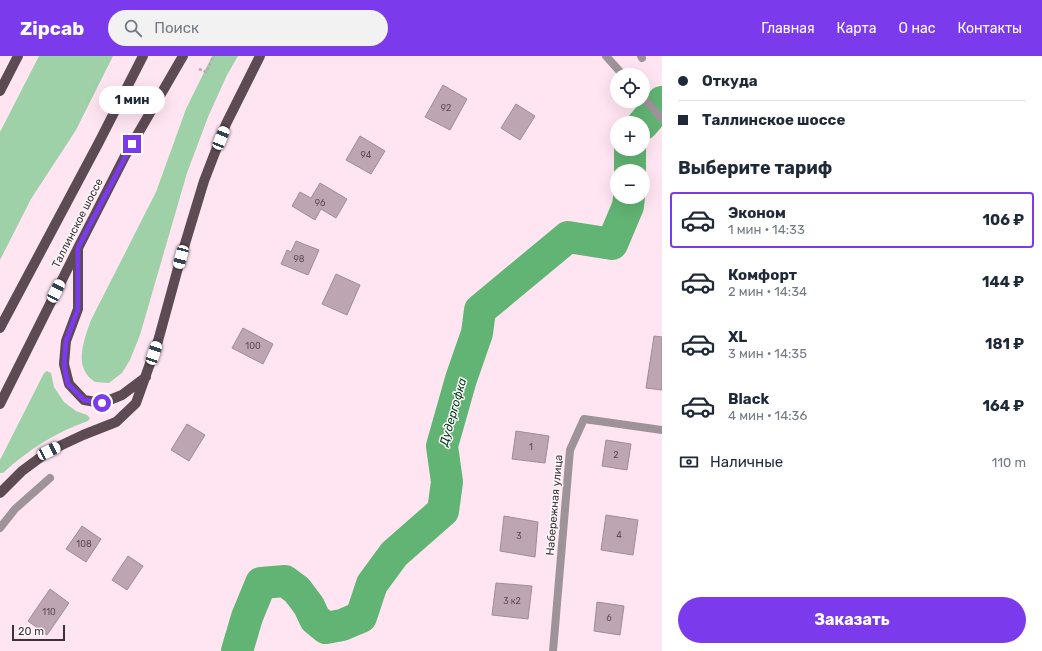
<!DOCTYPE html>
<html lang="ru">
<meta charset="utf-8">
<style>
:root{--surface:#fff;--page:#f2f2f3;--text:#1f2937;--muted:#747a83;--line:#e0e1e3;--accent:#7c3aed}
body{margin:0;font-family:Rubik,sans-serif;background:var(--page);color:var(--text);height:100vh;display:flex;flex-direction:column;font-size:15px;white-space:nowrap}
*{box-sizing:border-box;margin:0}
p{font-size:13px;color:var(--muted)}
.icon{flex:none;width:22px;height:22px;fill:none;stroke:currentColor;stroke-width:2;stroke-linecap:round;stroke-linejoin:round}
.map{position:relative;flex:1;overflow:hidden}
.panel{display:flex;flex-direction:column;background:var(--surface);width:380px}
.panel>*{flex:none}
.top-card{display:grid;align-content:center;height:88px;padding:0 16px;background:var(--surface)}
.tools{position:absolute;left:610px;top:12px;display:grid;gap:8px}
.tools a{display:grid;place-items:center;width:40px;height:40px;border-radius:50%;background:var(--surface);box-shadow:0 4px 16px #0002;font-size:20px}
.scale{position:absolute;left:12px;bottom:10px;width:53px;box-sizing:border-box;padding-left:4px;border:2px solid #3b3136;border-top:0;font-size:11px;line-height:14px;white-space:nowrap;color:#3b3136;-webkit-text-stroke:3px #fef8fb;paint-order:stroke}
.end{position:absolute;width:18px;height:18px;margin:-9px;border:5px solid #7c3aed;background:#fff;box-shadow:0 0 0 2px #fff}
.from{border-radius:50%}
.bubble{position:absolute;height:28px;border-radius:14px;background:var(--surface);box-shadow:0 4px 16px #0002;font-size:13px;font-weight:700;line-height:28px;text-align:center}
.car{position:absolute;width:12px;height:24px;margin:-12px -6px;border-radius:5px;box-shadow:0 0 3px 1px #0007;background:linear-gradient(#fff 24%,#345 0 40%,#fff 0 76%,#345 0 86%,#fff 0)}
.top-card b{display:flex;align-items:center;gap:14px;height:38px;font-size:15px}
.top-card b+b{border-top:1px solid var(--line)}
.top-card i{width:10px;height:10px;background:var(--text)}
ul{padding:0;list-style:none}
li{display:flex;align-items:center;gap:12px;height:56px;margin:0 8px 6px;padding:0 8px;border:2px solid transparent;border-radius:4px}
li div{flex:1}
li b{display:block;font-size:15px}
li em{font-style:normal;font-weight:700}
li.selected{border-color:var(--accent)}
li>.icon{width:36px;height:36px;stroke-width:1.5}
h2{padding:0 16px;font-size:18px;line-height:48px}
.pay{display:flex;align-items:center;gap:10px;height:44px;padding:0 16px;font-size:15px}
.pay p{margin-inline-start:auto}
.button{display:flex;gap:8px;margin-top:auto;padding:8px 16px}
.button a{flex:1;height:46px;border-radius:24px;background:var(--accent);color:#fff;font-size:16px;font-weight:700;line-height:46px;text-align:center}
header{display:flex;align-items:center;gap:24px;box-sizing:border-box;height:56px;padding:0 20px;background:var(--accent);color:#fff}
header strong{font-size:19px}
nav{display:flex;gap:22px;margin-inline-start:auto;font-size:14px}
.search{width:280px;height:36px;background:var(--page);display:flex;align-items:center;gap:10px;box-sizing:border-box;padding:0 14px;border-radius:22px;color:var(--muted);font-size:15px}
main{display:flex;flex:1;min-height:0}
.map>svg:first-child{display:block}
.green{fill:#9ed1a7}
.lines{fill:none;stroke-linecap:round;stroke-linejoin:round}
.river{stroke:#61b473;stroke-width:32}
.building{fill:#bda5b1;stroke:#a28b97}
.path{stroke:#bba6b1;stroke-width:2.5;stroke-dasharray:3 2;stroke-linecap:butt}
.lane{stroke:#9e9399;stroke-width:8}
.street{stroke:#9e9399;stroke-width:8}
.primary{stroke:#5d4b54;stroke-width:10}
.route{stroke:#7c3aed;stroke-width:5}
.labels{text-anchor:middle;stroke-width:3;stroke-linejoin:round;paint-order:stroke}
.number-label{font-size:9px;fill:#5c4e55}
.street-label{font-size:11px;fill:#3b3136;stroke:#fef8fb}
.water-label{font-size:12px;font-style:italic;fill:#004218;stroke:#fef8fb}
</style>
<header>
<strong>Zipcab</strong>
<div class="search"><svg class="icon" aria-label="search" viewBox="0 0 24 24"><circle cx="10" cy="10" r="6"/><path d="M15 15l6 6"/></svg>Поиск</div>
<nav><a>Главная</a><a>Карта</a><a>О нас</a><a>Контакты</a></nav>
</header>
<main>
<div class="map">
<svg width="662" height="595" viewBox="0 0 662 595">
<rect width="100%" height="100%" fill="#ffe5f2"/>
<path class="green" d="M39 0H113L76 74 31 143 0 204V76Z
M212 0H238L227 19 208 61 187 117 140 279 130 304 122 317 109 327 95 326C92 324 88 321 86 317 76 303 86 278 91 264L156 136 186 53Z
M47 315 51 317 54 331 64 346 76 355 87 359 90 362 88 365C56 376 28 394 3 417H0V404L44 317Z"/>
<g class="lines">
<path class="river" d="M643 68 662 46
M630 115V93
M237 595 247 561 261 527 285 525 297 534 309 550 315 563 326 572 342 569 361 561 372 528 394 498 443 455 447 426 442 390 461 323 477 277 480 254 568 181 612 188 628 150 629 141"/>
</g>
<path class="building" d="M443 29 467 43 450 74 425 61Z
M516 48 535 60 520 84 501 72Z
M360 80 385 95 371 118 346 104Z
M320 127 347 143 336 162 321 153 315 164 292 150 300 136 311 142Z
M296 185 319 194 308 219 281 208 287 194 291 196Z
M336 218 360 229 347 259 322 248Z
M243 272 273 288 263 308 232 292Z
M654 280 662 281V334L646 332Z
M187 368 205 379 189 405 171 394Z
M516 375 549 380 545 407 512 403Z
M606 384 631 388 627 414 602 410Z
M606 459 638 464 633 499 601 494Z
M504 460 538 466 535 501 500 495Z
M82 470 101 483 86 506 66 493Z
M128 500 143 510 127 534 112 524Z
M496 527 532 530 528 563 492 559Z
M50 533 69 547 47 579 28 565Z
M597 546 624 550 620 579 594 575Z"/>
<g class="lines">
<path class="path" d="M199 13 206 16 214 0"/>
<path class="lane" d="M641 0 642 2
M0 472 15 453 50 422"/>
<path class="street" d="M606 0 623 19
M643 41 662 63
M553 595 570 394 584 363 662 374"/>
<path class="primary" d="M0 35 18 0
M78 194V253L66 285 64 308 69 328 84 344 102 347 122 339 146 321
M0 272 98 88 143 0
M0 348 78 192 125 100 183 0
M0 437 22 415 49 395 83 379 116 366 136 347 158 285 181 201 204 125 226 68 260 0"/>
</g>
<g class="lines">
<path class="route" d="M102 347 84 344 68 328 64 308 66 285 78 253V192L132 88"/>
</g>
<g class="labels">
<g class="number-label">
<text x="446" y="55">92</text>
<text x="366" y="102">94</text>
<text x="320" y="150">96</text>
<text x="299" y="206">98</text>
<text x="253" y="293">100</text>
<text x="531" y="394">1</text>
<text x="616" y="402">2</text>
<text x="619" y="482">4</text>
<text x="519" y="483">3</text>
<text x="84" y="491">108</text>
<text x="512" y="548">3 к2</text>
<text x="49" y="559">110</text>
<text x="609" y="565">6</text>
</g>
<g class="street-label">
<text transform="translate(77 167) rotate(-63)" y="4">Таллинское шоссе</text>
<text transform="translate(554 449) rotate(-85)" y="4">Набережная улица</text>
</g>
<g class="water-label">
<text transform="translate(453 356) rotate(-74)" y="4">Дудергофка</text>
</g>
</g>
</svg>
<div class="tools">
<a><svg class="icon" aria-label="locate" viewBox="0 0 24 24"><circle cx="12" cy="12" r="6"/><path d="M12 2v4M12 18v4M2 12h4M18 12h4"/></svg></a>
<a>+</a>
<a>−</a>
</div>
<div class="scale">20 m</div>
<i class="end from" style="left:102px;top:347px"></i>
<i class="end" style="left:132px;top:88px"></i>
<div class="bubble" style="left:99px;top:30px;width:66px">1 мин</div>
<i class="car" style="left:221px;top:82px;rotate:22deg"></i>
<i class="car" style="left:181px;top:201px;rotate:195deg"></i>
<i class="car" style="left:56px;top:235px;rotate:26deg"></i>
<i class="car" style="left:154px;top:297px;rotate:18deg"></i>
<i class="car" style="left:49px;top:395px;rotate:64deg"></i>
</div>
<section class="panel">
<div class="top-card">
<b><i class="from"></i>Откуда</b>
<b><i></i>Таллинское шоссе</b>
</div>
<h2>Выберите тариф</h2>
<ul>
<li class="selected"><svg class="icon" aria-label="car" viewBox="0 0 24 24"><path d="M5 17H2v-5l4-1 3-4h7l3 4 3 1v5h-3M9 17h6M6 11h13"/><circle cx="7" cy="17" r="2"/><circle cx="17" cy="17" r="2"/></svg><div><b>Эконом</b><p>1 мин · 14:33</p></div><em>106 ₽</em></li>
<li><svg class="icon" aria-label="car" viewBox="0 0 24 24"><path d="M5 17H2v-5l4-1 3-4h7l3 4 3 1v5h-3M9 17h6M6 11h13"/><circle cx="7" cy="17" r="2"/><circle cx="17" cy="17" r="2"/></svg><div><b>Комфорт</b><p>2 мин · 14:34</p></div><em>144 ₽</em></li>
<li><svg class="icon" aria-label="car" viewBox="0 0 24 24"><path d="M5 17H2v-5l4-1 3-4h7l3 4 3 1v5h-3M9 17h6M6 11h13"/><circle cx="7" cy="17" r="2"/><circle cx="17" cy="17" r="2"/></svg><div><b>XL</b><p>3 мин · 14:35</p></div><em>181 ₽</em></li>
<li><svg class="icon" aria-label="car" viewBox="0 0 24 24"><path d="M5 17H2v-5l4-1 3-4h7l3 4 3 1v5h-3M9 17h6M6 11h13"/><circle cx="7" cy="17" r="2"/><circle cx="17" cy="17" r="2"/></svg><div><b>Black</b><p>4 мин · 14:36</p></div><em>164 ₽</em></li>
</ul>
<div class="pay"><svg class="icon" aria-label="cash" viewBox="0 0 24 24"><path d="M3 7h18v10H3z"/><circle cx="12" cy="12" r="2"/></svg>Наличные<p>110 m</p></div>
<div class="button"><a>Заказать</a></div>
</section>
</main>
